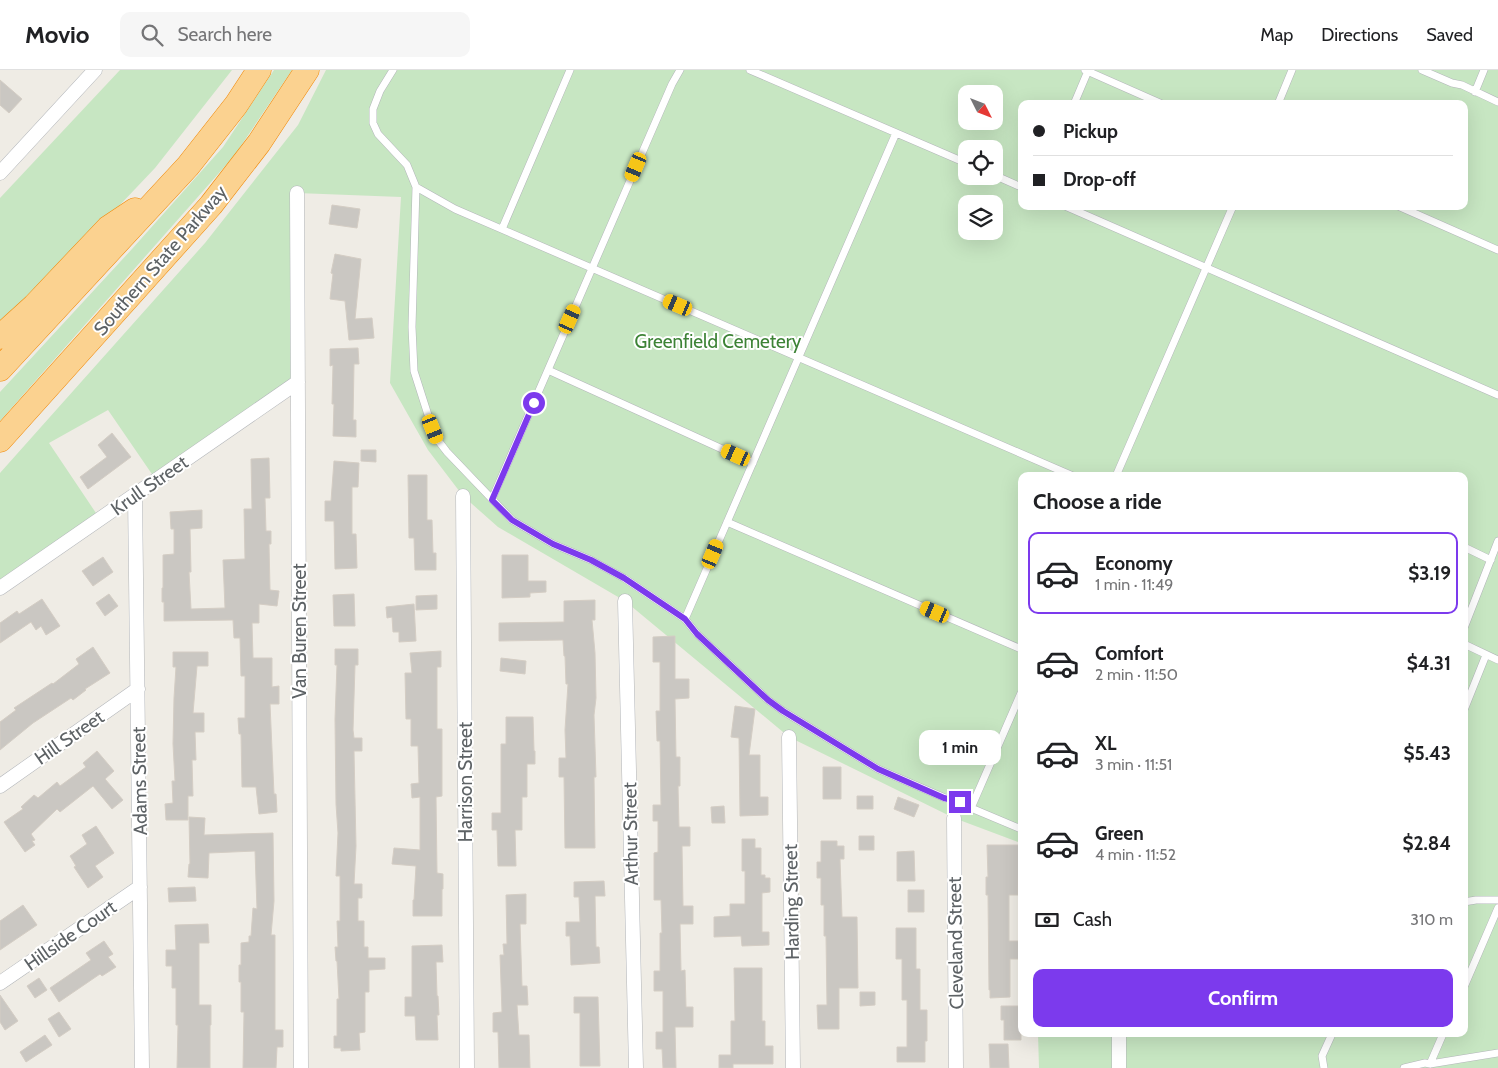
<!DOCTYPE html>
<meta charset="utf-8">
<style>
:root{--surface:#fff;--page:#f6f6f6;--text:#202124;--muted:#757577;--line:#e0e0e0;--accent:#7c3aed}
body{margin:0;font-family:Cabin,sans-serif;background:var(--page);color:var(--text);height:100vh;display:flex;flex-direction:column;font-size:19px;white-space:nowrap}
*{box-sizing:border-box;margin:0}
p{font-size:16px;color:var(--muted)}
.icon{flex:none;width:28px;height:28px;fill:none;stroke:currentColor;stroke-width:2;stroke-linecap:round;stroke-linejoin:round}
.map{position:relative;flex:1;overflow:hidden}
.drawer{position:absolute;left:1018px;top:402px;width:450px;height:565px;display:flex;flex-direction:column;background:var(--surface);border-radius:10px;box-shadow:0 5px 20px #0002}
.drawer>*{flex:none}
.banner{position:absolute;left:1018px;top:30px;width:450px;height:110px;border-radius:10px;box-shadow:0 5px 20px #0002;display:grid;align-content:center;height:110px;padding:0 15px;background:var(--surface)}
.needle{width:32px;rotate:132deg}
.controls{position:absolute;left:958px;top:15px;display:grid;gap:10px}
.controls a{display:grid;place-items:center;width:45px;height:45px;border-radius:10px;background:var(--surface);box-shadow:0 5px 20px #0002;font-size:25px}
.end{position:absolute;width:22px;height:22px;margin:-11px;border:6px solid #7c3aed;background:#fff;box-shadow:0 0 0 2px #fff}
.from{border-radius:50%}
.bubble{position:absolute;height:35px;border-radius:10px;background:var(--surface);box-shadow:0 5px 20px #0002;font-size:16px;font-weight:700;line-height:35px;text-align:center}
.car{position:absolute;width:15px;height:30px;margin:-15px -8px;border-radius:6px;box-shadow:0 0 4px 1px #0007;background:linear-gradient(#f5c518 24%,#345 0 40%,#f5c518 0 76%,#345 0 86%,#f5c518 0)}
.banner b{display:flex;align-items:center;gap:18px;height:48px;font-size:19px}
.banner b+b{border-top:1px solid var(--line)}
.banner i{width:12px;height:12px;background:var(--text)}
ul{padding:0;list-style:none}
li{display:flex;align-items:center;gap:15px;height:82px;margin:0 10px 8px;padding:0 5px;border:2px solid transparent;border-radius:10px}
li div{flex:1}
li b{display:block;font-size:19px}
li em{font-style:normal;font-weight:700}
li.current{border-color:var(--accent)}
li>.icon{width:45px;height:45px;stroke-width:1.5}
h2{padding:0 15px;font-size:22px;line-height:60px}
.pay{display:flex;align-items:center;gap:12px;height:55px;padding:0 15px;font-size:19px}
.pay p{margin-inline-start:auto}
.button{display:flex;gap:10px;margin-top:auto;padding:10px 15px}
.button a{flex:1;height:58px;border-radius:10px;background:var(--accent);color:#fff;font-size:20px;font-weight:700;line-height:58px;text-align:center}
header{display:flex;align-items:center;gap:30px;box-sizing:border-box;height:70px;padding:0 25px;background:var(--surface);border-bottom:1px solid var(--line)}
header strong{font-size:24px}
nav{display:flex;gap:28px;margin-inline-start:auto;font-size:18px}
.search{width:350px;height:45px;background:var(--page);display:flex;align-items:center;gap:12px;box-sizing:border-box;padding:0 18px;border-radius:10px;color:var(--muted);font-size:19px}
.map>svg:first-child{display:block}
.green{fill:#c7e6c2;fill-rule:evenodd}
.building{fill:#cac7c2;stroke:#d4cdc4}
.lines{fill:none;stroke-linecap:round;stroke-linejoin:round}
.lane-casing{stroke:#b3b6ba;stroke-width:8}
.street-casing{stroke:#b3b6ba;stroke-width:15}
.highway-casing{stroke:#f18704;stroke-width:25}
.lane{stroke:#fff;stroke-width:7}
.street{stroke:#fff;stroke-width:14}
.highway{stroke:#fbd290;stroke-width:24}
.route{stroke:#7c3aed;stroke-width:6}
.labels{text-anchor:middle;stroke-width:4;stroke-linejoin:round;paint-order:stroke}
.street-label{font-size:19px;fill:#5d6265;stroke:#fff}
.park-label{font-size:19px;fill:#3d8336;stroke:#fff}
</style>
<header>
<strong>Movio</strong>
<div class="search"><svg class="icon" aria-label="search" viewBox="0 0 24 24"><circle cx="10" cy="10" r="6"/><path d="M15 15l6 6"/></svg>Search here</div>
<nav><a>Map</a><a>Directions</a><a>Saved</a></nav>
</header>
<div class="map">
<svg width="1498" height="998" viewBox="0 0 1498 998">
<rect width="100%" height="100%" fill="#efece5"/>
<path class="green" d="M120 0H232L155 98 24 236 0 255V128Z
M274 0H292L234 86 0 351V322L132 179 223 77Z
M326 0H1498V998H1039L1038 964H1464V406H1021V773L954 748 789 667 625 531 498 457 463 426 428 380 390 313 401 127 297 123 298 312 156 410 108 340 49 373 100 449 0 518V403L205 173 298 55ZM966 24H994V51H966ZM1021 34H1464V136H1021ZM966 79H994V106H966ZM966 134H994V161H966Z"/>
<path class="building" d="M0 10 22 29 9 43 0 35Z
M332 135 360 139 357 158 329 154Z
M335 184 361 189 355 249 372 248 374 268 349 270 345 231 330 229 333 204 331 203Z
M358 278 359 294H354L353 350H356V367L333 366 334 334H332L333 295 330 296V279Z
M112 363 131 387 88 419 80 407 107 387 98 375Z
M361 380H376V392L361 391Z
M269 388 270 428H265L266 461H271V474H269L270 520 279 521 277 536 259 534V553H252L253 588H272V617L279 616V634H270L274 724H276L277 742 259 744 256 717H242L241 664H239L238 648H245V606H241L240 568H234L233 550 164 551V532H162V518H163V485L174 484V459H171L170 442 202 440V458L190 459 191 502H189L191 539 225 538 223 490 245 489 244 439H252L251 389Z
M334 391 359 393 358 417H352V464H356L357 498 335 499 334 451H325V431H331Z
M408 405H427V450H432L433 483H436V500H415L414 468H409Z
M502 485H528V511H546V522L530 523V527L502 528Z
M103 487 113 502 93 516 82 501Z
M109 524 118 536 105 546 96 533Z
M354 524 355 556H334L333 525Z
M437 525V539L416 540V526Z
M42 529 60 556 46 565 41 556 36 560 31 552 0 573V553L17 541 19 544Z
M595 530V550H592L595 583 596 628 594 645 596 707H594L595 778H565L564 707H559V688H566L565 660 568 614H566L565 586H564L563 570 499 571V553L564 552V531Z
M414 534 416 571 399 572V562H393L392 547 387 548 386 537Z
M675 566V609H689V628L675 629 676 687H680V716H678L679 757H690V776H682L683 836H693V854H680L681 901 685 900 686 937H693V957H675L676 998H663L662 979H656V962H663V921H654V901H660V863H662L661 830H654V783L658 782V751H653V735H661L660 671H657L656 641H660V592H653V567Z
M93 577 110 603 85 619 86 620 73 630 71 628 33 653 0 680V652L16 640 14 638 52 613 53 614 79 594 76 589Z
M335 579H358V595H355L353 660 354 668H362V681H354L356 776 354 814H362V828H358V851H364V877H368V888H385V899L369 900V922H365V962L359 963 360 980 341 981V978H334V966H337V929H339L337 891H336L335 877H338L337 851H340V806H336L338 763 336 734 335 649 337 595H335Z
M441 581V597H437V659H442V726L436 727 437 803 443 804V819H442V846H413V830H414L416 796 392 794 394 778 420 780V727L412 728 411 714 419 713 418 676H411V649H406L405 603H412L410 583Z
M173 582H208V596H197L193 643H204V662H195L196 690H192L193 726H188V750H166L165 734 173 733 172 711H175L173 674 174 628 176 597H173Z
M501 588 526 591 525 604 500 601Z
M735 636 755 639 749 685H760V727H768V745L740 746 739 668 731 667Z
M506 647H533L534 681H535V694H527V727H522V760H515L516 796H498L497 760H492V743H501V674H506Z
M97 681 114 701 105 709 123 730 112 739 93 716 60 742 57 739 31 764 35 770 32 771 35 775 25 782 4 752 23 739 21 737 34 725 38 728 57 712 60 716 86 697 83 693Z
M823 697H841V729H823Z
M857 726H873V739H857Z
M898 727 919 735 914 747 894 739Z
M724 736 725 753H712L711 737Z
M189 747 205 748 204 765 273 763 274 831 271 865H275V960H283V977H277L276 998H243L244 942H241V912H239V895H241V873L249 872V866H251L253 838 257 839 255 781 209 783 208 808 188 807 189 794H190Z
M96 756 114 783 95 796 103 807 88 818 74 797 76 796 70 786 87 774 82 765Z
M859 766H874V780H859Z
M742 769H755V778H761V805H765V808H770V822L762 823V862H769V875L742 876 741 866 714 867V847L730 846V834H745V801H742Z
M821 771H837V776H844V789H840L842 847H857L858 918H839V959H818L817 935H827L826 866H824V835H821V808H817V792H821Z
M987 775H1019L1018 825H1009V871H1020V889H1010V927L990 928V920H989L988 825H986V807H988Z
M914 781 915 811H897V782Z
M604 811 605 826H595L596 877H599L600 893 571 895 570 866H566V852H580L579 827H574V812Z
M195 817 196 831 169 832 168 818Z
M908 820H924V842H908Z
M526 824V854H520L522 916H527L528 935H517L519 965H529L530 998H499L498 962H493V943L502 942 500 885H504L503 874H507L506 825Z
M23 835 37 855 0 880V851Z
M208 854 209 873H199V935H211V955H210V998H177L178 955H176V918H172V896H166V880H176L175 855Z
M896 858H916V899H920V940H927V971H925V992H897V977H907V930H902V889H896Z
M104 871 113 884 108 887 116 897 102 906 100 904 59 932 50 918 91 890 86 883Z
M442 875 443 892H436L437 926H438L439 945H437L438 970H416L415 946H405V927H412V876Z
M734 898H762V951H765V976H773V994H733V998H719V985H731V951H735Z
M39 908 47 920 35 928 27 916Z
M860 922H875V935L860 936Z
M0 925 18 951 5 960 0 952Z
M574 927H598L600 996H580V943H574Z
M1001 936H1021V970H1004V950H1001Z
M59 942 71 959 59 967 48 949Z
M45 965 52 975 26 992 20 982Z
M989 974H1008L1009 998H990Z"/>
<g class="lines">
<g class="lane-casing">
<path id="lane" d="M393 0 380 21 373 39V53L378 64 407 95 416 117 412 257 414 301 429 348 437 369 447 382 512 450 553 474 591 490 624 508 685 549
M750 0 966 93
M1085 0 1162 34
M1422 0 1452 13 1462 15 1498 32
M1475 22 1484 0
M1074 34 1088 1
M1278 34 1292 0
M896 63 685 549 697 564 768 630 783 641 878 699 945 728 960 732 971 738 1021 759
M994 105 1021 117
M416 117 455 139 1073 406
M1065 136 1498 325
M1398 136 1498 180
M502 159 570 0
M548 300 753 393
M1116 406 1233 136
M492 429 672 14 680 0
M727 452 1021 579
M1464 477 1491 490
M1464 558 1498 471
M1464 574 1498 590
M1464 640 1486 585
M971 738 1021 623
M1464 832 1476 830H1498
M1464 917 1498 838
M1430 994 1443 964
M1324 998 1322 986 1332 964
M1404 998 1425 993 1430 994 1498 983"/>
</g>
<g class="street-casing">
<path id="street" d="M0 103 95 0
M297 123 301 998
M135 425 142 998
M463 426 467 998
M0 518 298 312
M625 531 636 998
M789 667 793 998
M0 716 138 619
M954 748 956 998
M0 913 140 817
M1119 964V998"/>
</g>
<g class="highway-casing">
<path id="highway" d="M0 267 34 236 108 158 135 140
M0 299 188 96 236 35 259 0
M0 370 211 135 259 73 307 0"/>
</g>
<use href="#lane" class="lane"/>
<use href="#street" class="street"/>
<use href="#highway" class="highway"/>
</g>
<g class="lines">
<path class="route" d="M534 333 492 430 512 450 553 474 591 490 624 508 685 549 697 564 768 630 783 641 878 699 944 728 960 732"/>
</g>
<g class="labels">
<g class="street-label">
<text transform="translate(160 190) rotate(-49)" y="7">Southern State Parkway</text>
<text transform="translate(149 415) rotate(-35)" y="7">Krull Street</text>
<text transform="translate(299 561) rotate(-90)" y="7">Van Buren Street</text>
<text transform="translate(69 667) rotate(-35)" y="7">Hill Street</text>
<text transform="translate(139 711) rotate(-91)" y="7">Adams Street</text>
<text transform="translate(465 712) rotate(-90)" y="7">Harrison Street</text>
<text transform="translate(630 764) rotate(-91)" y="7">Arthur Street</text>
<text transform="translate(791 832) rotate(-91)" y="7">Harding Street</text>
<text transform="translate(70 865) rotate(-35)" y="7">Hillside Court</text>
<text transform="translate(955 873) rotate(-91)" y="7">Cleveland Street</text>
</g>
<g class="park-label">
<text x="718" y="278">Greenfield Cemetery</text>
</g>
</g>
</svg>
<div class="controls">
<a><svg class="needle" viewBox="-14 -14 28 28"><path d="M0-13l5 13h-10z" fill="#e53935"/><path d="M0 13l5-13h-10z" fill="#757577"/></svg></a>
<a><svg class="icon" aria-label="locate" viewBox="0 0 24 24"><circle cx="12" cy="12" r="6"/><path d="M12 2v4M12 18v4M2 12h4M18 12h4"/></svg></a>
<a><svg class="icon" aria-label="layers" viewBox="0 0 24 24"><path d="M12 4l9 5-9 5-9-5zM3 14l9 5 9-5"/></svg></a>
</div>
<i class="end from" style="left:534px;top:333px"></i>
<i class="end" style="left:960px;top:732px"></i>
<div class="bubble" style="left:919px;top:660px;width:82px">1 min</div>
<i class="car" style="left:636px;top:97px;rotate:203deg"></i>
<i class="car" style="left:678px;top:235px;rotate:293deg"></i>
<i class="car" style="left:570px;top:249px;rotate:24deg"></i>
<i class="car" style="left:433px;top:359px;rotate:158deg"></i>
<i class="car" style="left:736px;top:385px;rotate:294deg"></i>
<i class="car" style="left:713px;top:484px;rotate:23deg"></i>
<i class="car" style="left:935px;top:542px;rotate:293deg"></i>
<div class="banner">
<b><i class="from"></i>Pickup</b>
<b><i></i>Drop-off</b>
</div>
<section class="drawer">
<h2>Choose a ride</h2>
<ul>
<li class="current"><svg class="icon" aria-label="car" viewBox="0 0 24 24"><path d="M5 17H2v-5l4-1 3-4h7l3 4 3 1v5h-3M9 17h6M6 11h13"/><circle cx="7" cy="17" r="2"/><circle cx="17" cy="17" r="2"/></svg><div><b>Economy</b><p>1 min · 11:49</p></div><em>$3.19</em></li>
<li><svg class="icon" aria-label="car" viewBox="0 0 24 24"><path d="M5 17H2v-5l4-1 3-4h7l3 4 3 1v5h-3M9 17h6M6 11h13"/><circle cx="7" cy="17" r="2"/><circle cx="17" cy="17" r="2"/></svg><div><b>Comfort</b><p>2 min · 11:50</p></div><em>$4.31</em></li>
<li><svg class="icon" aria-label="car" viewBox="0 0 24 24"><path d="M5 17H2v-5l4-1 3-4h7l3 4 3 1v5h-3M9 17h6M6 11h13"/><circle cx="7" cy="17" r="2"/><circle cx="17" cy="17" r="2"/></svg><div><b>XL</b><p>3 min · 11:51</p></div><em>$5.43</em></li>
<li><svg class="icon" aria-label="car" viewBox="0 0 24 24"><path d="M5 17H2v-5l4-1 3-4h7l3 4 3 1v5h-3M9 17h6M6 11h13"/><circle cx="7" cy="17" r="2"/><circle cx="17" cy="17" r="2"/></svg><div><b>Green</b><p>4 min · 11:52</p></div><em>$2.84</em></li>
</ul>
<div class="pay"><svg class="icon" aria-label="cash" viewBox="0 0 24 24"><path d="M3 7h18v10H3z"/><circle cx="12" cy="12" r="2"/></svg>Cash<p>310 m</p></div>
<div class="button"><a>Confirm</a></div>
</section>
</div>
